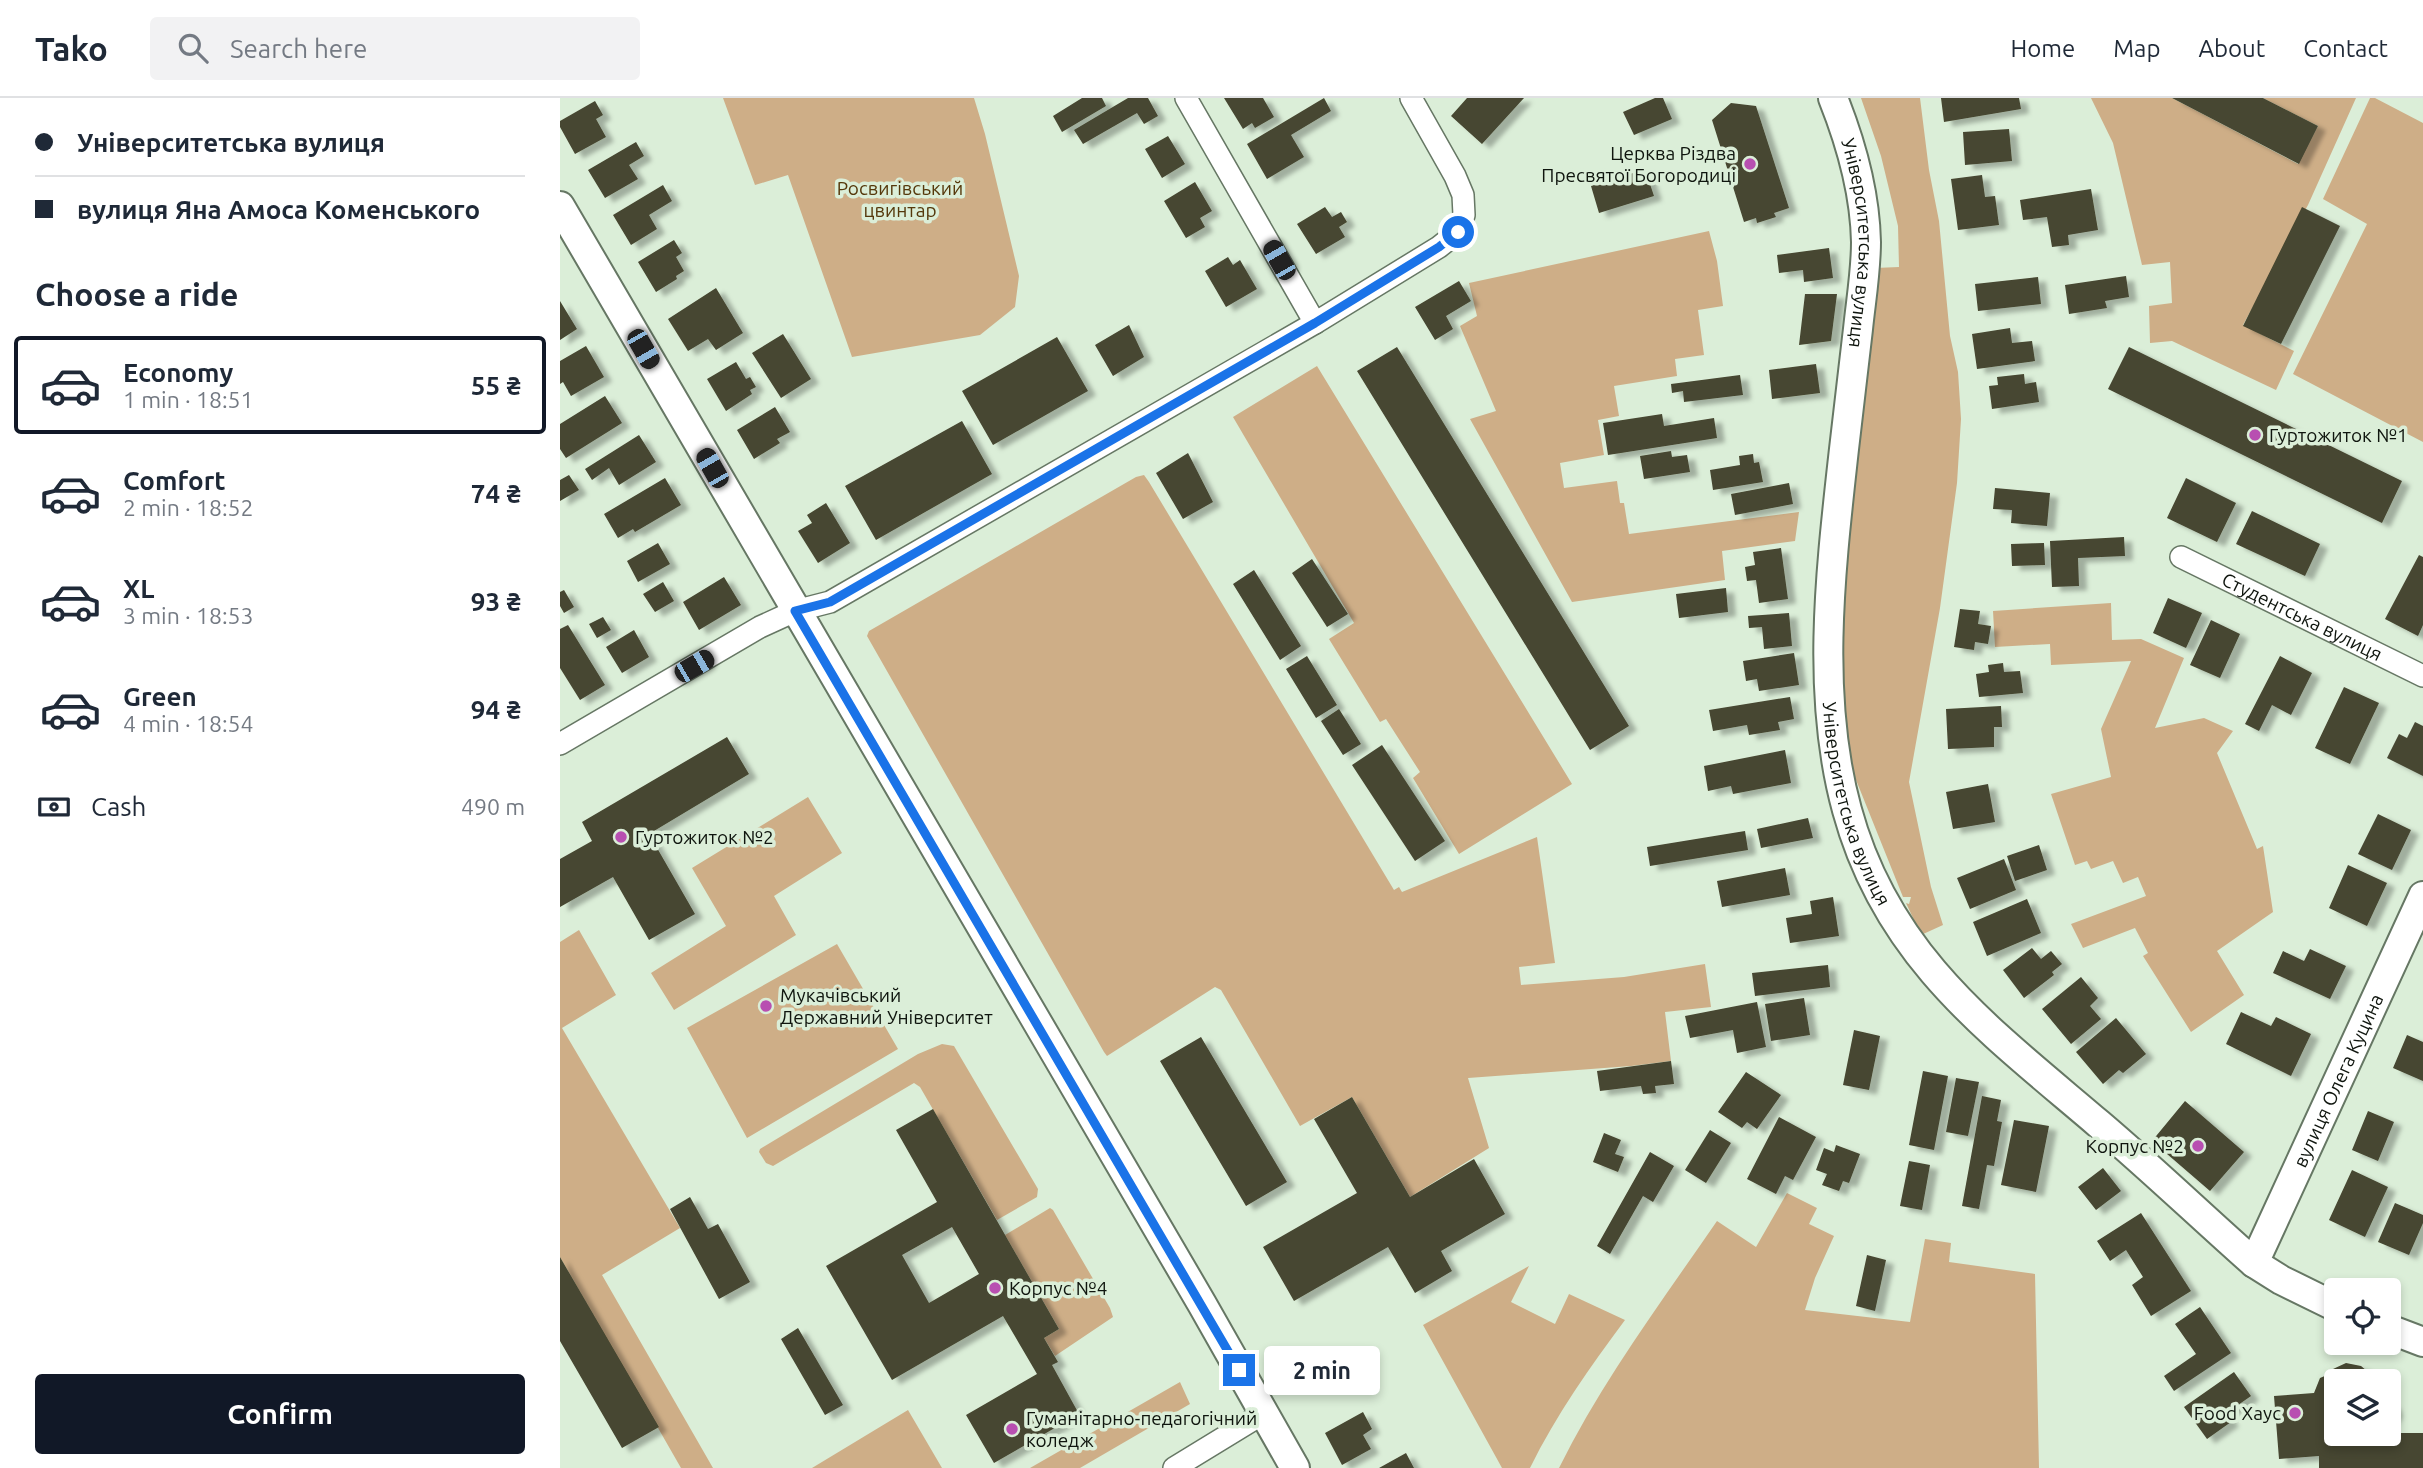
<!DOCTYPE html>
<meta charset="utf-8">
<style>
:root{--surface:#fff;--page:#f2f2f3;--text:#1f2937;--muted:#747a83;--line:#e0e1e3;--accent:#111827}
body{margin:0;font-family:Ubuntu,sans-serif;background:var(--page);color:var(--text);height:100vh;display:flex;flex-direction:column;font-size:26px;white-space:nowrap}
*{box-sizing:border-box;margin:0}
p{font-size:23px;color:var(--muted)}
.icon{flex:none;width:38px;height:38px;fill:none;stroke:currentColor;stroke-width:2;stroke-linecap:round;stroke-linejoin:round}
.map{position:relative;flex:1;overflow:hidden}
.side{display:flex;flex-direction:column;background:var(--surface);width:560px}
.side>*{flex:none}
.hud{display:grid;align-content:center;height:154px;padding:0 35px;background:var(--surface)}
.tools{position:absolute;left:1764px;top:1180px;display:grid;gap:14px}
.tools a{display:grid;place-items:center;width:77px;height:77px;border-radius:7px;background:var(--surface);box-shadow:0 4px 10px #0003;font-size:35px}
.end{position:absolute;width:32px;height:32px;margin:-16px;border:9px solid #1a73e8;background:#fff;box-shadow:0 0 0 4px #fff}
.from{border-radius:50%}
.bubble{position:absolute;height:49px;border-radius:7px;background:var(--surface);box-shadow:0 4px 10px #0003;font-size:23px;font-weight:600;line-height:49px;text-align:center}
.car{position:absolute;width:21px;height:42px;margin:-21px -10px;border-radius:9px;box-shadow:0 0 5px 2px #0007;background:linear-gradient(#222 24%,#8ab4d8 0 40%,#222 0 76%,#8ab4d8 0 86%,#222 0)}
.hud b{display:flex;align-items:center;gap:24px;height:66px;font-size:26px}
.hud b+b{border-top:2px solid var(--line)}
.hud i{width:18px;height:18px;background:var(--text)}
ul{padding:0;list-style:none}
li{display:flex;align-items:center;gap:21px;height:98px;margin:0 14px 10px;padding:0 21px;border:4px solid transparent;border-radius:7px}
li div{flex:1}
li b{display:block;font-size:26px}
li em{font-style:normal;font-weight:600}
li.on{border-color:var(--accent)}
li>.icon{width:63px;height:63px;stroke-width:1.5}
h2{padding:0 35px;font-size:32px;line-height:84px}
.pay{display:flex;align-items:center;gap:18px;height:77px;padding:0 35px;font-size:26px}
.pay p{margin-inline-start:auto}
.cta{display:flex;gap:14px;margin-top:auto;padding:14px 35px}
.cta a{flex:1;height:80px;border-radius:7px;background:var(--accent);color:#fff;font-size:28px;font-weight:600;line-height:80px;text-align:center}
header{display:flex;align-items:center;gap:42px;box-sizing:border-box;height:98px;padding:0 35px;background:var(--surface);border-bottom:2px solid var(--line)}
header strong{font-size:33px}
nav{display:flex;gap:38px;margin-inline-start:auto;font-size:24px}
.search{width:490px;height:63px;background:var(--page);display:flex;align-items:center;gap:18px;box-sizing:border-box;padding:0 24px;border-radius:7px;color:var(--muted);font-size:26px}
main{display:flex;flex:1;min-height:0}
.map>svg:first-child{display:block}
.green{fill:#ceae87}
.building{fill:#464630;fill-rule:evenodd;filter:url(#shadow)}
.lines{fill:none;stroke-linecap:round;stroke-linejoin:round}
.street-casing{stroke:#667764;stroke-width:24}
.secondary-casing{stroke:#667764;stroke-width:32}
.street{stroke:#fff;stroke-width:21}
.secondary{stroke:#fff;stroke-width:28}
.route{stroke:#1a73e8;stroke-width:9}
.poi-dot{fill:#b84fb1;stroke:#dbeed8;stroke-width:2.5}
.labels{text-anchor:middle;stroke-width:7;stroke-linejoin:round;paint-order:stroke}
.poi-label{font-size:19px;fill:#0f150e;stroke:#dbeed8;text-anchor:start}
.park-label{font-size:19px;fill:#55380b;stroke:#dbeed8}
.street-label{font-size:19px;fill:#0f150e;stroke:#dbeed8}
</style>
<header>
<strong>Tako</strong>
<div class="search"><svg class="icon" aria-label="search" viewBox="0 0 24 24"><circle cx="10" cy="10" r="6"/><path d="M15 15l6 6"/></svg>Search here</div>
<nav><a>Home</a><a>Map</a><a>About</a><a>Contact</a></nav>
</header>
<main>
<section class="side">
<div class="hud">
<b><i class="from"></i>Університетська вулиця</b>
<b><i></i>вулиця Яна Амоса Коменського</b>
</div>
<h2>Choose a ride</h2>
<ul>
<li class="on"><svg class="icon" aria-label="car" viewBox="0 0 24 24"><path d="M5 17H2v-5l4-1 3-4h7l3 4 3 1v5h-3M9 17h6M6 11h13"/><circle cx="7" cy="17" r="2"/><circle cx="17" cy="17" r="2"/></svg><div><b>Economy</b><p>1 min · 18:51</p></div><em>55 ₴</em></li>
<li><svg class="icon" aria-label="car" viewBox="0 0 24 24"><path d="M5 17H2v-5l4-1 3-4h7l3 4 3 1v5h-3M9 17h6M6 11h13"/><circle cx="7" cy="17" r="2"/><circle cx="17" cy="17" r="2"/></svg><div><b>Comfort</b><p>2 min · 18:52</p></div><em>74 ₴</em></li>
<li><svg class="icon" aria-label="car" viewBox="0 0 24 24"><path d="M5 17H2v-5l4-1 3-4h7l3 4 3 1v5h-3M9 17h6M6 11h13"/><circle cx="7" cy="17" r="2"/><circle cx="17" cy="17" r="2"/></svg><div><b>XL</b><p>3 min · 18:53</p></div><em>93 ₴</em></li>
<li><svg class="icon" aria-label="car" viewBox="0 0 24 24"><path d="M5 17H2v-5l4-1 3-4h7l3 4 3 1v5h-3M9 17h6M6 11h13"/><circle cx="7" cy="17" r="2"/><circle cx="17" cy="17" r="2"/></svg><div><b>Green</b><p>4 min · 18:54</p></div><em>94 ₴</em></li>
</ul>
<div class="pay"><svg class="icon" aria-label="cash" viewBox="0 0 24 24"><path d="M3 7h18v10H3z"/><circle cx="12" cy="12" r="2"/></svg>Cash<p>490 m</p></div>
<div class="cta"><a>Confirm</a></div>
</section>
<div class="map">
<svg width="1863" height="1370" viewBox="0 0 1863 1370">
<defs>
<filter id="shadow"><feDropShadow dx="8" dy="4.5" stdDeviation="2" flood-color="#0004"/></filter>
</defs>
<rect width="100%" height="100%" fill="#dbeed8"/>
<path class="green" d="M163 0H414L425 36 459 178 455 209 420 237 292 259 228 77 195 87Z
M1301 0H1360L1369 72 1379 123 1390 238 1398 274 1401 321 1397 385 1380 510 1349 684 1371 789 1383 827 1361 837 1346 805 1349 806 1351 799H1343L1280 642 1282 494 1300 332 1315 170 1339 169 1338 128 1321 58Z
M1531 0H1612L1738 66 1758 28 1703 0H1796L1748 107 1683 227 1734 253 1716 292 1612 243 1590 245 1589 208 1612 205 1610 164 1582 167 1553 45Z
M1810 0H1815L1863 25V344L1733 276 1807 126 1763 101Z
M1149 133 1157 163 1163 208 1138 212 1144 257 1115 261 1117 278 1054 288 1059 318 1038 322 1044 357 1000 365 1004 390 1057 383 1060 405H1064L1069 436 1239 414 1235 443 1162 453 1165 482 1012 504 910 321 936 313 900 228 917 218 909 185Z
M757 268 1012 686 899 756 853 680 860 674 826 621 820 624 769 541 794 525 673 319Z
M584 377 589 384 834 792 839 789 842 794 977 739 995 865 959 869 961 887 1064 879 1145 866 1151 909 1105 914 1111 963 1071 968 908 980 929 1050 850 1099 792 999 740 1028 661 892 655 889 547 958 544 954 307 538 309 533 576 379Z
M1551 505 1552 542 1581 541 1624 560 1595 630 1644 620 1673 633 1657 655 1697 751 1703 748 1713 814 1657 853 1684 897 1631 934 1583 858 1588 855 1575 830 1523 850 1511 826 1586 798 1578 779 1563 785 1553 763 1531 771 1527 763 1515 767 1491 696 1551 679 1541 631 1571 563 1491 567 1490 546 1435 549 1433 513Z
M248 699 282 755 214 798 236 837 114 912 91 875 166 828 132 770Z
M19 832 56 897 2 930 120 1130 42 1177 153 1370H121L0 1159V844Z
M277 846 338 951 187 1040 127 930Z
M382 946 394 948 478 1091 477 1099 437 1122 360 989 354 985 213 1068 206 1065 199 1054 200 1051 358 956Z
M1227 1095 1257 1110 1249 1126 1274 1138 1255 1180 1245 1212 1350 1224 1365 1141 1391 1145 1389 1164 1475 1176 1479 1370H999C1042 1283 1102 1203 1157 1123L1196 1149Z
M490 1110 493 1112 550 1210 553 1219 495 1258 484 1240 499 1231 445 1137Z
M969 1168 951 1204 995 1226 1009 1196 1065 1222C1030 1269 996 1317 970 1370H942L863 1227Z
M620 1284 630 1306 520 1370H470Z
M348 1312 382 1370H252Z"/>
<path class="building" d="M522 0H542L546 8 502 34 493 18Z
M568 0H588L598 18 584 26 577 15 523 46 514 32Z
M664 0H703L714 19 695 30 692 25 683 31Z
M764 0 771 13 731 37 744 59 707 81 687 46Z
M907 0H964L922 46 891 18Z
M1095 0H1103L1112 21 1074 37 1063 14Z
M1381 0H1459L1461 11 1384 24Z
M1612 0H1703L1758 28 1739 66Z
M35 3 43 17 36 21 46 39 15 56 0 29V23Z
M1171 5 1196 8 1229 110 1214 115 1216 119 1197 125 1196 120 1184 124 1152 22Z
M1449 31 1452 63 1405 67 1403 34Z
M608 38 625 66 602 80 585 51Z
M76 44 84 58 69 67 78 81 45 100 28 72Z
M1085 71 1094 98 1039 115 1031 88Z
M1422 77 1425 99 1435 98 1439 127 1398 132 1391 81Z
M635 84 652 113 640 120 645 129 626 140 604 103Z
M103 87 112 103 89 117 97 131 71 147 53 117Z
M1531 91 1538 132 1508 137 1509 147 1492 149 1487 119 1463 122 1460 102Z
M765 109 772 119 781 114 787 124 779 129 785 139 756 156 737 126Z
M1742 109 1780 128 1721 246 1683 228Z
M114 142 122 155 116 159 124 173 116 178 117 181 96 194 78 164Z
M1269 150 1273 180 1244 184 1243 172 1219 175 1217 157Z
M668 159 673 167 680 162 697 191 666 209 645 173Z
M1566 178 1569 199 1545 203 1547 210 1509 216 1505 187Z
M1478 179 1481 206 1418 213 1415 186Z
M899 183 911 203 886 218 893 231 875 242 855 209Z
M156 190 183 235 156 252 148 241 128 253 108 221Z
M1245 196H1277L1271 243 1239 247Z
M0 203 17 231 0 242Z
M569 227 584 259 553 278 535 247Z
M1450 230 1452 245 1472 243 1475 263 1417 271 1412 236Z
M223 236 251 281 221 300 192 255Z
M497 239 528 293 433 347 402 293Z
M26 248 44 279 11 298 3 284 0 286V263Z
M837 249 1069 628 1030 652 797 273Z
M1569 249 1842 383 1822 425 1548 291Z
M176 264 186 281 190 279 196 289 190 292 192 296 166 313 147 281Z
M1256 266 1260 295 1212 301 1209 272Z
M1464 276 1465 286 1476 284 1479 304 1432 311 1429 288 1438 287 1437 279Z
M1180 277 1183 297 1124 304 1123 293 1112 295 1111 286Z
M45 298 62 325 6 360 0 351V326Z
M215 309 230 334 217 341 220 345 194 361 177 332Z
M1102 316 1104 328 1154 320 1157 340 1048 357 1043 325Z
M402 323 432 376 316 442 285 388Z
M79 337 96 364 59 387 49 370 32 382 25 371Z
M1111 353 1112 359 1127 357 1130 374 1084 381 1080 358Z
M628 355 653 404 623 421 596 375Z
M1193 356 1194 365 1199 364 1203 384 1153 392 1150 372 1180 367 1179 358Z
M9 377 19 392 0 403V382Z
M105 380 121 407 75 434 73 431 58 440 44 416Z
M1626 380 1676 405 1657 444 1607 420Z
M1229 385 1233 406 1175 417 1171 396Z
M1435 390 1490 395 1487 428 1451 425 1452 412 1433 411Z
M266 405 290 445 258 465 238 433 252 425 247 417Z
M1692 413 1760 446 1745 478 1676 446Z
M1564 439 1565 458 1518 460 1519 488 1492 489 1490 443Z
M98 445 110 466 78 484 67 463Z
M1484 445 1485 467 1452 468 1451 446Z
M1221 450 1228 501 1199 505 1196 482 1187 483 1185 469 1195 467 1193 454Z
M1859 457 1863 459V527L1858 538 1825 521Z
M752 461 788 516 767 529 732 475Z
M694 472 741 548 720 562 673 486Z
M164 479 181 507 139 532 123 504Z
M103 484 114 503 95 514 83 496Z
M1166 490 1168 514 1119 520 1116 496Z
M4 492 14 509 4 515 0 508V494Z
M1608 500 1642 515 1626 550 1593 535Z
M1400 511 1420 513 1418 526 1431 528 1428 546 1415 544 1414 552 1394 549Z
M1229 515 1232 548 1204 551 1202 529 1189 530 1188 518Z
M43 519 51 532 37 540 29 526Z
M1651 522 1680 536 1660 580 1630 567Z
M8 527 45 587 20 602 0 570V531Z
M74 532 89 559 62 575 46 549Z
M1234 555 1239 587 1199 593 1197 581 1186 583 1183 563Z
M747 558 777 607 756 620 726 571Z
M1720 558 1752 575 1731 617 1712 607 1699 633 1685 626Z
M1443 565 1444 574 1460 573 1463 595 1419 599 1416 576 1429 574 1428 567Z
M1784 589 1819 605 1790 666 1755 650Z
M1230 599 1234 621 1218 624 1220 632 1189 637 1187 627 1153 633 1149 612Z
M1441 608 1442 629H1434V649L1388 651 1386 611Z
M779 611 801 646 783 657 761 623Z
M1855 624 1863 628V678L1827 660 1839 636 1847 640Z
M167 639 189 676 89 736 135 816 89 842 53 779 0 809V761L32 743 22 724Z
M822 647 885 743 855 763 792 667Z
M1225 652 1231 685 1173 696 1171 688 1148 693 1144 668Z
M1428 686 1435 724 1393 731 1386 694Z
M1818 716 1851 732 1832 772 1798 756Z
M1248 720 1253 740 1201 750 1197 731Z
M1185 733 1188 752 1090 768 1087 749Z
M1479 747 1487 772 1455 783 1447 758Z
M1444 761 1456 792 1410 811 1397 780Z
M1788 767 1827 785 1807 828 1769 810Z
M1225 770 1230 797 1162 809 1157 783Z
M1273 799 1279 838 1230 845 1226 820 1252 816 1250 803Z
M1467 801 1481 835 1427 858 1413 824Z
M1472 850 1481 861 1491 853 1502 866 1492 874 1494 877 1464 900 1443 872Z
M1750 851 1786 868 1770 901 1713 875 1723 853 1744 863Z
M1268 867 1270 889 1195 898 1192 875Z
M1521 879 1538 900 1530 908 1541 921 1511 946 1482 911Z
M1244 900 1250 937 1211 943 1205 906Z
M1197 904 1206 949 1177 955 1173 932 1130 940 1125 918Z
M1681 914 1711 928 1716 919 1751 936 1731 978 1666 946Z
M1556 920 1586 956 1563 975 1559 972 1543 986 1516 954Z
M1294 932 1320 938 1309 992 1283 987Z
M1847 937 1863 944V983L1833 970Z
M641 939 727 1084 686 1108 600 963Z
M1111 963 1114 986 1095 988 1096 995 1083 996 1081 988 1040 993 1037 973Z
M1363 973 1388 978 1374 1052 1349 1047Z
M1186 974 1221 997 1197 1031 1187 1024 1182 1030 1158 1014Z
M1396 980 1419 984 1408 1038 1386 1034Z
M1422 998 1441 1002 1437 1023 1442 1024 1434 1068 1427 1067 1419 1111 1402 1108Z
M792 999 850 1099 914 1061 945 1116 881 1153 892 1173 855 1195 828 1149 734 1203 703 1149 797 1095 754 1021Z
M1625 1003 1684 1054 1650 1093 1592 1043Z
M373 1011 499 1231 484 1240 498 1264 492 1267 519 1316 434 1365 406 1317 477 1276 443 1218 332 1282 266 1168 377 1104 336 1032ZM392 1129 419 1176 369 1205 342 1157Z
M1808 1013 1834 1024 1818 1063 1792 1052Z
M1219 1019 1256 1039 1233 1082 1225 1078 1216 1096 1187 1081Z
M1454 1022 1489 1028 1476 1094 1441 1087Z
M1150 1032 1171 1045 1146 1085 1125 1072Z
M1044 1035 1061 1042 1055 1056 1064 1059 1058 1074 1033 1064Z
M1276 1047 1300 1056 1289 1085 1283 1083 1279 1093 1262 1087 1267 1076 1256 1072 1264 1050 1274 1054Z
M1090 1054 1114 1068 1093 1104 1083 1098 1050 1156 1037 1148Z
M1349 1063 1370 1067 1362 1112 1340 1108Z
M1543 1070 1561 1093 1536 1112 1518 1089Z
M1792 1072 1828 1089 1805 1139 1769 1122Z
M130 1099 148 1131 158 1126 190 1184 159 1201 110 1111Z
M1835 1105 1863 1117V1125L1849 1157 1818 1144Z
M1581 1115 1631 1193 1591 1218 1572 1187 1583 1179 1566 1152 1550 1163 1537 1143Z
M1307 1157 1326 1162 1315 1213 1296 1208Z
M0 1159 99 1329 62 1350 0 1243Z
M1640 1209 1671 1255 1614 1293 1604 1278 1636 1256 1615 1226Z
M238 1230 283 1307 265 1317 221 1241Z
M1786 1265 1801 1268 1807 1273V1283H1776V1335H1821L1822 1341H1831V1335H1863V1370H1759V1358L1719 1361 1714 1298 1754 1295 1760 1280 1767 1277 1773 1281V1271Z
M1674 1274 1691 1298 1665 1316 1671 1324 1647 1341 1624 1309Z
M1829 1306H1832L1835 1314 1829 1325Z
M803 1314 812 1331 803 1337 811 1351 782 1367 765 1335Z
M846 1355 854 1370H819Z"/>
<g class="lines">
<g class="street-casing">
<g id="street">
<path d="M626 0 755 225"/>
<path id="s1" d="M1621 459 1863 578"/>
<path d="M0 646 200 529 235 513 270 504 755 225 879 149 898 134 904 117 903 97 895 78 851 0"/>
<path d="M614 1370 704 1315"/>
</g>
</g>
<g class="secondary-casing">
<g id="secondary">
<path id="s2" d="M1273 0C1291 45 1305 95 1306 144 1306 173 1301 202 1298 231 1293 271 1289 311 1284 351 1271 469 1255 596 1287 712 1327 859 1429 932 1539 1026 1592 1071 1642 1119 1694 1165L1721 1182 1776 1209"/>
<path d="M0 108 642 1206 735 1370"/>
<path id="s3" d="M1694 1165 1863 798"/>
<path d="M1829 1231 1863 1244"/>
</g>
</g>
<use href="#street" class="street"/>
<use href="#secondary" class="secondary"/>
</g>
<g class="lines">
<path class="route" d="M679 1272 235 513 270 504 755 225 879 149 898 134"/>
</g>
<g class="poi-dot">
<circle cx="1190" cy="66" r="7"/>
<circle cx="1695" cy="337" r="7"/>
<circle cx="61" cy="739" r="7"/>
<circle cx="206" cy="908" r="7"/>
<circle cx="1638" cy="1048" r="7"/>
<circle cx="435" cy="1190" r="7"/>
<circle cx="1735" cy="1315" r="7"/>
<circle cx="452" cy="1331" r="7"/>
</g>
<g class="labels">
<g class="poi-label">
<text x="1176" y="62" text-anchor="end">Церква Різдва<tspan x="1176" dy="22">Пресвятої Богородиці</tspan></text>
<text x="1709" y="344">Гуртожиток №1</text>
<text x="75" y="746">Гуртожиток №2</text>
<text x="220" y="904">Мукачівський<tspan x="220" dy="22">Державний Університет</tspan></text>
<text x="1624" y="1055" text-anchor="end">Корпус №2</text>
<text x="449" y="1197">Корпус №4</text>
<text x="1721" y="1322" text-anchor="end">Food Хаус</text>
<text x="466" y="1327">Гуманітарно-педагогічний<tspan x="466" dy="22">коледж</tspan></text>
</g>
<g class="park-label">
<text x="340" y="97">Росвигівський<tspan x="340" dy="22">цвинтар</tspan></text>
</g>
<g class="street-label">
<text dy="7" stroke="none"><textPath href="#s2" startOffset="149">Університетська вулиця</textPath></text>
<text dy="7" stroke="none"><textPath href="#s1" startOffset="135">Студентська вулиця</textPath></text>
<text dy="7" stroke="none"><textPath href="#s2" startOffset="716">Університетська вулиця</textPath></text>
<text dy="7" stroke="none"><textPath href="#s3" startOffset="201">вулиця Олега Куцина</textPath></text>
</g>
</g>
</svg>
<div class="tools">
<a><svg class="icon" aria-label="locate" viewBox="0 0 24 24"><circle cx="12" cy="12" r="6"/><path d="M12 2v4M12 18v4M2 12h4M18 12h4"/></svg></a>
<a><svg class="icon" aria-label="layers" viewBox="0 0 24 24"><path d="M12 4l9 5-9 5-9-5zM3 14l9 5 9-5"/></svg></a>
</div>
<i class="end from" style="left:898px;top:134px"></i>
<i class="end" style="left:679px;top:1272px"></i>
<div class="bubble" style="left:704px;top:1248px;width:116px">2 min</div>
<i class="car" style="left:719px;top:162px;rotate:330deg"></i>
<i class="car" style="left:83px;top:251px;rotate:150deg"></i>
<i class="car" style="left:152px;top:370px;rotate:330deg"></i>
<i class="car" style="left:134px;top:568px;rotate:60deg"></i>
</div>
</main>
